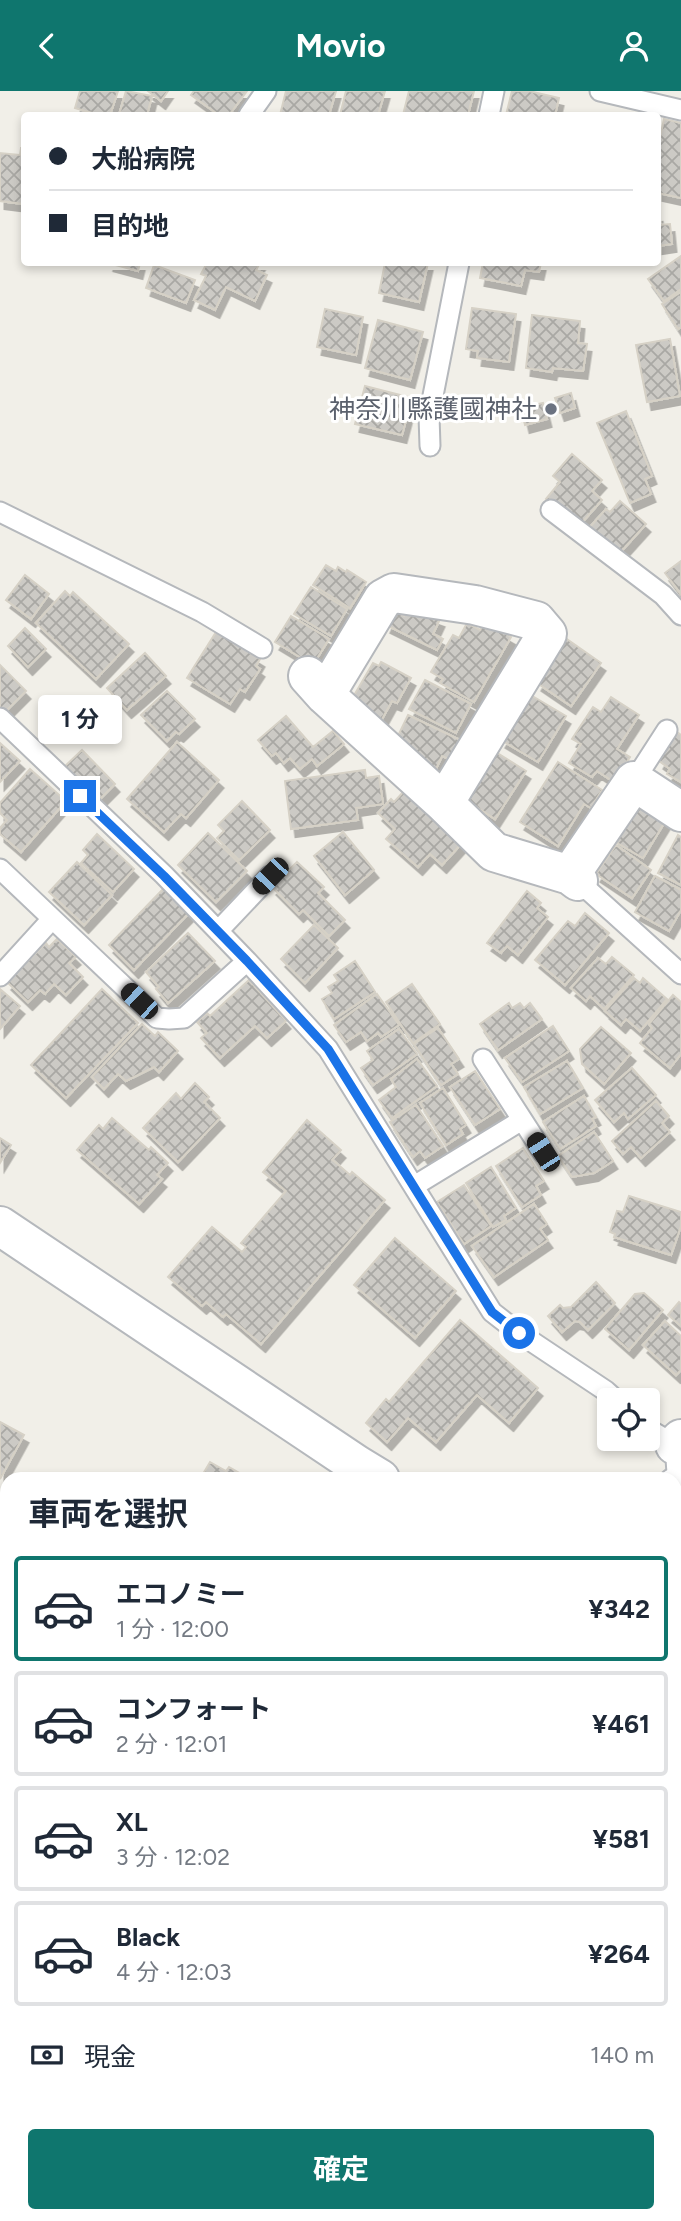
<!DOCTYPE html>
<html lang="ja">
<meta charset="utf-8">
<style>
:root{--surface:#fff;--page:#f6f6f7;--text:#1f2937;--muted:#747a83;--line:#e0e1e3;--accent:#0f766e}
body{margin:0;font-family:Figtree,"Noto Sans JP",sans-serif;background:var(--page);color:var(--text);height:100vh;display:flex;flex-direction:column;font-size:26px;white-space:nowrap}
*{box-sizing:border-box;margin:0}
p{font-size:23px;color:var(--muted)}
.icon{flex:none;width:38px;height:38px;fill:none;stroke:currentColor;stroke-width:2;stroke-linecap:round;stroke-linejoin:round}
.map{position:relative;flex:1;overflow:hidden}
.side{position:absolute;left:0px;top:1381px;width:682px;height:751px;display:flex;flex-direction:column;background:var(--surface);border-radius:21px 21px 0 0;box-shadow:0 4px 10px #0003}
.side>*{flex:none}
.top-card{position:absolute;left:21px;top:21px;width:640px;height:154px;border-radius:7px;box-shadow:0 4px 10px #0003;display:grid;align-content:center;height:154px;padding:0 28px;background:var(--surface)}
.fabs{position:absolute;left:597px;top:1297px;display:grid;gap:14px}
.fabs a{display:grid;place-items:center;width:63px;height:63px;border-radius:7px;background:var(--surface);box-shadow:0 4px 10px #0003;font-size:35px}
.end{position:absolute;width:32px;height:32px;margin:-16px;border:9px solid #1a73e8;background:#fff;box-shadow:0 0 0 4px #fff}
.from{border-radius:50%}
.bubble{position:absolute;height:49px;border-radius:7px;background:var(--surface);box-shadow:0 4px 10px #0003;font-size:23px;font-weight:700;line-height:49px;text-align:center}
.car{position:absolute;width:21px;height:42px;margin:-21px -10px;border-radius:9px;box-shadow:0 0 5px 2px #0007;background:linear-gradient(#222 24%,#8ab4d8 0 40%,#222 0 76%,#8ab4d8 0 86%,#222 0)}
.top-card b{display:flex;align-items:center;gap:24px;height:66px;font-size:26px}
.top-card b+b{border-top:2px solid var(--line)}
.top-card i{width:18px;height:18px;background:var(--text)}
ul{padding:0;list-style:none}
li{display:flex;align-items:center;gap:21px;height:105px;margin:0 14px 10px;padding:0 14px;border:4px solid var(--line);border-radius:7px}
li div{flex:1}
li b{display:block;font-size:26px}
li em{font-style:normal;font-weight:700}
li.on{border-color:var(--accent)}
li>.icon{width:63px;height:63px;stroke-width:1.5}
h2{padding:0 28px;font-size:32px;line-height:84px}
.pay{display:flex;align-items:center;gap:18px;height:77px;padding:0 28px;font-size:26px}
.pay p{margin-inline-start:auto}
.cta{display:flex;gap:14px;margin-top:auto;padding:14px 28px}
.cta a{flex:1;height:80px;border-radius:7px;background:var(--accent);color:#fff;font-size:28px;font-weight:700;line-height:80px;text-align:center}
header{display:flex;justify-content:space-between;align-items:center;height:91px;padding:0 28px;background:var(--accent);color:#fff;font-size:32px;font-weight:700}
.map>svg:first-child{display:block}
.park{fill:url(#park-crowns)}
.building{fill:url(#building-cross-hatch);stroke:#d6d1c6;stroke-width:2;filter:url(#shadow)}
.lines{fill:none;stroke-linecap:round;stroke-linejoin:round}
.lane-casing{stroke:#b5b8bc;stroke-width:23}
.street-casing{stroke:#b5b8bc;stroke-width:42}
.lane{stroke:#fff;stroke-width:19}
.street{stroke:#fff;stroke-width:38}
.route{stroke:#1a73e8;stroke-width:9}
.worship-dot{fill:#6b7280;stroke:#fff;stroke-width:2.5}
.labels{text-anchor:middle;stroke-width:6;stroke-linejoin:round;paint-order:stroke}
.worship-label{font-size:26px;fill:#5b616d;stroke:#fff;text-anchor:end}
</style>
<header><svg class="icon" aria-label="back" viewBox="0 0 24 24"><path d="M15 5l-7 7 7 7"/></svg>Movio<svg class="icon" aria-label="person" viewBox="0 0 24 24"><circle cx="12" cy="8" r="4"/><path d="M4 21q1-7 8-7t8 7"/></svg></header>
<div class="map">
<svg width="681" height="2130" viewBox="0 0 681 2130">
<defs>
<pattern id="park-crowns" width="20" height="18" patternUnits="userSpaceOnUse" patternTransform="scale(1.75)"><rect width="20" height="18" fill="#c5e8c5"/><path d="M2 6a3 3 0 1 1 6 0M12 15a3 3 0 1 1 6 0" fill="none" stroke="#a3c0a4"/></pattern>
<pattern id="building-cross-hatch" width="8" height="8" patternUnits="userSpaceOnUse" patternTransform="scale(1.75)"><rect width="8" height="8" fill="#cccac5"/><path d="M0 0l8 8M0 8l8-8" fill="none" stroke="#a9a8a4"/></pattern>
<filter id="shadow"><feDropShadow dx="4.5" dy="8" stdDeviation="0" flood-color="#0004"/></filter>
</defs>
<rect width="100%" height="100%" fill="#f1efe8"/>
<path class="park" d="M681 1434V1541L676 1538V1435Z"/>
<path class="building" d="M80 0H118L110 24H99L75 17Z
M126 0 152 5 147 24H119Z
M148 0H168L161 10Z
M194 0H247L229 24H219L191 4Z
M286 0H336L329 24H280Z
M346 0H385L378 24H340Z
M409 0H474L468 24H403Z
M512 0H529L559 7 555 24H506Z
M664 28 681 32V107L658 102V56Z
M21 57H24V113L0 110V62L20 64Z
M658 122 660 134 670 133 672 153 658 155Z
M681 165V198L664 210 648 188Z
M108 172H140L138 180Z
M207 172H260L256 179 267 184 255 210 226 196 215 219 194 209 206 185 201 183Z
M385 172H428L419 211 379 202Z
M483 172H541L539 181 525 179 521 195 480 187Z
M154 174 195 189 186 212 146 197Z
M681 201V236L678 238 662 213Z
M472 217 516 223 509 271 477 267 478 260 466 258Z
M325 218 363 226 356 264 317 256Z
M532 224 580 230 578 252 587 253 583 280 553 277 552 281 526 277Z
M378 229 423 241 410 289 365 277Z
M670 248 680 305 647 311 636 254Z
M365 295 412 307 402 344 355 333Z
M571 302 575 317 560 322 555 307Z
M543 312 547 328 525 334 521 317Z
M626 320 652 385 645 388 651 403 630 412 597 332Z
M572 363 602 389 592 400 602 409 578 436 546 408 560 391 553 385Z
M620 410 646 433 618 464 589 437 606 418 610 421Z
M681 470V503L665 482Z
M326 474 336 480 338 476 346 481 347 479 366 491 350 517 313 494Z
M25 484 49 503 31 528 6 509Z
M311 496 347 518 331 545 294 523Z
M65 500 70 505 73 501 129 553 96 588 36 532Z
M408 517 440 528 433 543 443 548 437 559 386 534 393 519 404 525Z
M291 525 329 548 313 574 275 551Z
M485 531 511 546 474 611 440 592 443 588 431 581 453 544 459 547 467 532 480 539Z
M25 537 46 558 28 576 8 555Z
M216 541 260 568 256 575 260 578 245 601 240 598 230 613 187 587Z
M564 546 601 572 571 615 537 592Z
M145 562 166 585 127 619 107 597Z
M381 571 411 587 397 612 392 610 381 630 357 617 361 610 353 606 373 572 379 575Z
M0 574 26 600 4 622 0 618Z
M425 589 471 613 456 642 409 618Z
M167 600 195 628 179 643 176 641 167 650 141 624Z
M529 603 566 625 538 671 501 649Z
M611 606 639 624 617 658 630 666 614 691 597 680 592 686 569 672 581 653 572 648 593 616 601 621Z
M408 624 460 649 451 669 442 665 436 678 409 665 395 651Z
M286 625 313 656 333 640 344 653 317 675 312 668 300 678 290 667 284 672 276 662 272 665 258 649Z
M677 641 681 644V691L667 683 670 678 659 670Z
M177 651 219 689 186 727 181 723 164 741 127 708Z
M0 652 20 670 0 691Z
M491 658 526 680 495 728 463 707Z
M82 659 115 693 96 712 62 678Z
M558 671 602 699 591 717 584 713 558 755 520 731Z
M30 678 66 710 21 761 0 743V737L7 729 0 722V712Z
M365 679 366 687 379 685 383 713 356 717 358 729 291 738 285 690Z
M406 698 463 751 442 774 430 763 418 776 386 748 395 738 378 722 391 708 394 711Z
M242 710 270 739 239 769 217 747 224 740 218 734Z
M636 711 666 729 643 767 612 749Z
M343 741 374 779 345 804 314 765Z
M208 742 247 780 216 811 178 774Z
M97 743 134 778 113 801 81 772 88 764 83 759Z
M678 744 681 746V794L658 782Z
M616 754 651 779 632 807 596 783Z
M77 771 112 804 84 834 49 801Z
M297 771 324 796 318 802 345 829 329 845 303 819 299 823 272 796Z
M655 785 681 799V819L669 840 635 821Z
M165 796 190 821 134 879 109 854Z
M527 800 541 812 537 817 548 826 518 864 507 855 501 862 487 852Z
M585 822 609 842 565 894 535 869 568 830 575 835Z
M314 834 338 857 305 892 281 868Z
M188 842 215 870 168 912 156 898 159 896 146 881Z
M57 848 76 866 69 872 83 886 66 904 54 893 45 903 40 899 28 911 7 891 46 852 49 856Z
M612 866 634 884 604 918 590 905 586 910 571 897 598 867 606 873Z
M355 870 375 901 334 928 322 908 332 902 328 896 338 890 334 884Z
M634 887 640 892 643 887 667 908 640 940 626 928 621 934 605 920Z
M249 889 286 930 267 947 255 935 220 967 201 947 207 942 197 931 207 922 210 925Z
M412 893 440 933 413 952 386 911Z
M0 898 20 915 0 938Z
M102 898 138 932 66 1007 31 974Z
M377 903 399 934 381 946 378 942 367 950 361 941 346 951 334 934Z
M673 904 681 911V963L670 977 640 952 652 937 649 933Z
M509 912 512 917 520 912 524 917 530 912 542 928 498 959 480 933Z
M142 933 155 945 158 941 178 960 159 981 154 976 126 990 118 983 104 998 92 986Z
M553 935 569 960 522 991 505 967Z
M601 936 631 962 604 993 582 973 580 958Z
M438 937 459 968 451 973 458 983 441 994 414 953Z
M399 938 417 963 373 994 361 977 373 969 367 960Z
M417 968 437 995 392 1027 379 1009 396 996 391 988Z
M567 970 583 997 540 1023 524 996Z
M632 977 656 1004 628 1028 624 1022 614 1031 595 1009Z
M475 980 500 1018 475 1034 450 996Z
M195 992 209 1006 204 1011 220 1027 178 1071 143 1037 176 1002 181 1008Z
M443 997 466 1034 460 1038 463 1043 446 1054 420 1012Z
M584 1005 596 1026 592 1028 596 1035 560 1058 543 1031Z
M656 1010 669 1025 662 1032 670 1041 641 1067 631 1056 623 1063 612 1050Z
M416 1014 443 1055 425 1067 420 1060 413 1066 390 1031Z
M112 1027 149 1059 151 1056 168 1072 157 1084 162 1088 139 1113 77 1059 99 1034 103 1038Z
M307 1029 341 1059 332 1069 334 1070 350 1084 352 1081 385 1109 261 1253 226 1223 223 1226 206 1211 202 1215 168 1186 212 1136 242 1161 246 1156 241 1152 286 1100 263 1081Z
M594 1041 613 1070 594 1082 572 1086 558 1065Z
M0 1047 11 1054 0 1072Z
M523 1057 544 1090 536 1095 541 1104 522 1116 496 1075Z
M491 1076 516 1117 504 1125 506 1129 493 1136 466 1092Z
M464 1094 491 1135 464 1153 437 1111Z
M629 1105 681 1121V1135L671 1164 614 1146 615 1143 610 1141 617 1120 623 1121Z
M534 1113 547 1133 540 1138 548 1149 494 1186 472 1155Z
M395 1147 456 1200 415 1247 354 1194Z
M596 1191 615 1212 588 1239 580 1231 575 1230 562 1241 548 1225 560 1214 563 1217 571 1216Z
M644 1202 663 1219 629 1259 605 1238 635 1203Z
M679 1211 681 1213V1235L668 1224Z
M460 1229 538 1297 509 1332 477 1304 436 1351 408 1327 387 1351 366 1332 386 1308 389 1311Z
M665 1230 681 1245V1279L676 1284 643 1254Z
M0 1331 24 1344 0 1388Z
M210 1371 226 1380 229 1376 250 1388H200Z
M676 1573 681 1576V1605L676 1615Z
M681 1702V1751L676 1752V1703Z
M7 1726V1769L0 1765V1738Z
M7 1874V1901L0 1902V1875Z
M681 1970V2038L676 2041V1972Z
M676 2073 681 2089V2106L676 2107Z
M7 2101V2124H98V2130H0V2102Z
M135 2124H181L178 2130H132Z
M421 2124H470L480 2130H418Z
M489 2124H509L500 2130H493Z
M543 2124H580L582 2130H545Z"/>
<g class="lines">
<g class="lane-casing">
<path id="lane" d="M600 0 681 19
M249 24 266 0
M489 24 494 0
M430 355 429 325 459 172
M551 419 663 504 681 524
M0 421 202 521 262 557
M0 627 164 784 247 870 328 958 492 1221 519 1242 606 1300 616 1309
M634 690 667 639
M0 778 157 927 169 928 184 927 247 870
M578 790 681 883
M218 840 270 785
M0 885 52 828
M483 968 543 1061
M414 1095 522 1029
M648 1338 675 1354 678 1396
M676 1789 681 1787
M654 2130 671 2124"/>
</g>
<g class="street-casing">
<path id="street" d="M308 585 325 604 444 712 494 761 570 784 578 790
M325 604 383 508 394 502 475 514 536 530 547 543 444 712
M570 784 634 690 681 721
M0 1135 357 1374 380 1388
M675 1354 681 1348
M676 1396H681
M676 1556 681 1558
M0 1825 7 1829"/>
</g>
<use href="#lane" class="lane"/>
<use href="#street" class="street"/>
</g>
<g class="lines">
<path class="route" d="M80 705 164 785 247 870 328 958 492 1221 519 1242"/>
</g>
<circle class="worship-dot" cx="551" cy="318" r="7"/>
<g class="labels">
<g class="worship-label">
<text x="537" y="327">神奈川縣護國神社</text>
</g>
</g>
</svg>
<div class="fabs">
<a><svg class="icon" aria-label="locate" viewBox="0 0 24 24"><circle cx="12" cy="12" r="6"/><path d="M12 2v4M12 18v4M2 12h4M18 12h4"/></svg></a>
</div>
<i class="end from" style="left:519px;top:1242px"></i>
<i class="end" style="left:80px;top:705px"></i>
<div class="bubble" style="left:38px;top:604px;width:84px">1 分</div>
<i class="car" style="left:270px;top:785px;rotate:224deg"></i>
<i class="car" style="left:139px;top:910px;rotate:313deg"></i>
<i class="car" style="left:543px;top:1061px;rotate:327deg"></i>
<div class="top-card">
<b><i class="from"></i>大船病院</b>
<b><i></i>目的地</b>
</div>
<section class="side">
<h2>車両を選択</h2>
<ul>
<li class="on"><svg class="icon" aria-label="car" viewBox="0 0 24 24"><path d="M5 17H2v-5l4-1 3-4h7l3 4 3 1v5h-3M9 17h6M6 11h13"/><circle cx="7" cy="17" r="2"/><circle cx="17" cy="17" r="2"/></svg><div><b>エコノミー</b><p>1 分 · 12:00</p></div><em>¥342</em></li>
<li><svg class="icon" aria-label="car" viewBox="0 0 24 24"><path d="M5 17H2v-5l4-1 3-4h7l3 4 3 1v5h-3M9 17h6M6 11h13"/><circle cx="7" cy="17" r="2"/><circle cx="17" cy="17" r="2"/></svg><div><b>コンフォート</b><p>2 分 · 12:01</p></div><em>¥461</em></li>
<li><svg class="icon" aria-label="car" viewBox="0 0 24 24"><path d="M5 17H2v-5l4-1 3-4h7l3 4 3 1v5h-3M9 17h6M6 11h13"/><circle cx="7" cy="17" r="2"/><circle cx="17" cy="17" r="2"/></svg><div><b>XL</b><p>3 分 · 12:02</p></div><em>¥581</em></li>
<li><svg class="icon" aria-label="car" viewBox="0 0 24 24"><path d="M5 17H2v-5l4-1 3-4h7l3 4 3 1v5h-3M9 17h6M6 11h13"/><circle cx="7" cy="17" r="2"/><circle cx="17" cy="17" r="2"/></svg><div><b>Black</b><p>4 分 · 12:03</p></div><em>¥264</em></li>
</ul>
<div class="pay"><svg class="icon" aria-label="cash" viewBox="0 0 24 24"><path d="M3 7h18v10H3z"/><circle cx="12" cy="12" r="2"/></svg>現金<p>140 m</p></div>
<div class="cta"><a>確定</a></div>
</section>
</div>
